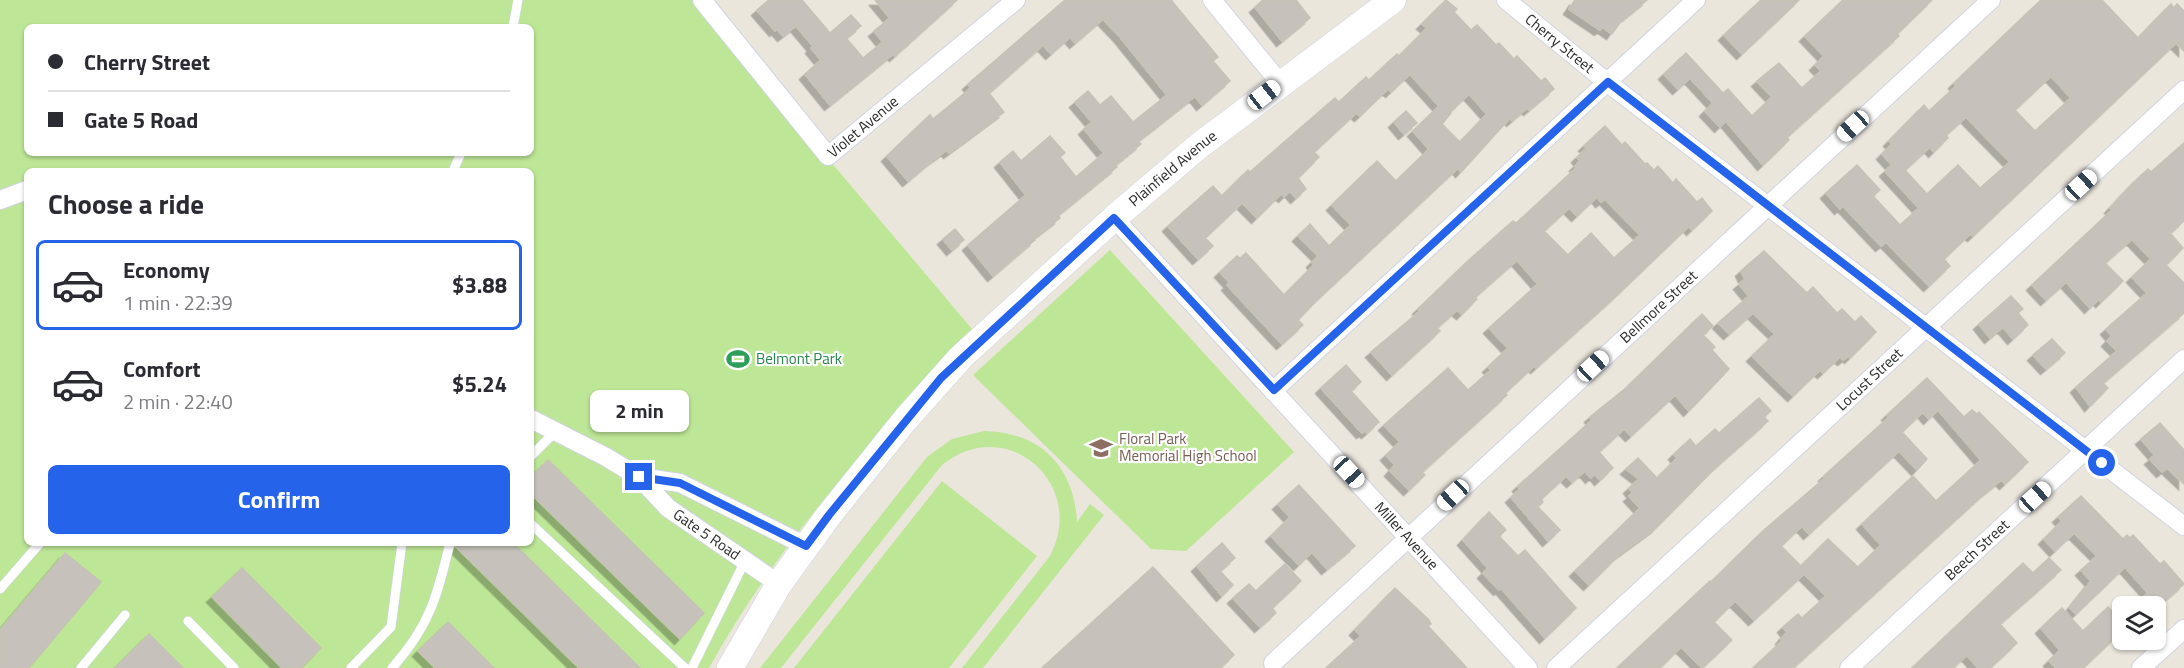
<!DOCTYPE html>
<meta charset="utf-8">
<style>
:root{--surface:#fff;--page:#f7f7f7;--text:#2b2b33;--muted:#7c7c81;--line:#e1e1e2;--accent:#2563eb}
body{margin:0;font-family:"Titillium Web",sans-serif;background:var(--page);color:var(--text);height:100vh;display:flex;flex-direction:column;font-size:22px;white-space:nowrap}
*{box-sizing:border-box;margin:0}
p{font-size:20px;color:var(--muted)}
.icon{flex:none;width:33px;height:33px;fill:none;stroke:currentColor;stroke-width:2;stroke-linecap:round;stroke-linejoin:round}
.map{position:relative;flex:1;overflow:hidden}
.panel{position:absolute;left:24px;top:168px;width:510px;height:378px;display:flex;flex-direction:column;background:var(--surface);border-radius:9px;box-shadow:0 2px 4px #0004}
.panel>*{flex:none}
.hud{position:absolute;left:24px;top:24px;width:510px;height:132px;border-radius:9px;box-shadow:0 2px 4px #0004;display:grid;align-content:center;height:132px;padding:0 24px;background:var(--surface)}
.buttons{position:absolute;left:2112px;top:596px;display:grid;gap:12px}
.buttons a{display:grid;place-items:center;width:54px;height:54px;border-radius:9px;background:var(--surface);box-shadow:0 2px 4px #0004;font-size:30px}
.end{position:absolute;width:27px;height:27px;margin:-14px;border:8px solid #2563eb;background:#fff;box-shadow:0 0 0 3px #fff}
.from{border-radius:50%}
.bubble{position:absolute;height:42px;border-radius:9px;background:var(--surface);box-shadow:0 2px 4px #0004;font-size:20px;font-weight:700;line-height:42px;text-align:center}
.car{position:absolute;width:18px;height:36px;margin:-18px -9px;border-radius:8px;box-shadow:0 0 4px 2px #0007;background:linear-gradient(#fff 24%,#345 0 40%,#fff 0 76%,#345 0 86%,#fff 0)}
.hud b{display:flex;align-items:center;gap:21px;height:57px;font-size:22px}
.hud b+b{border-top:2px solid var(--line)}
.hud i{width:15px;height:15px;background:var(--text)}
ul{padding:0;list-style:none}
li{display:flex;align-items:center;gap:18px;height:90px;margin:0 12px 9px;padding:0 12px;border:3px solid transparent;border-radius:9px}
li div{flex:1}
li b{display:block;font-size:22px}
li em{font-style:normal;font-weight:700}
li.active{border-color:var(--accent)}
li>.icon{width:54px;height:54px;stroke-width:1.5}
h2{padding:0 24px;font-size:27px;line-height:72px}
.primary-button{display:flex;gap:12px;margin-top:auto;padding:12px 24px}
.primary-button a{flex:1;height:69px;border-radius:9px;background:var(--accent);color:#fff;font-size:24px;font-weight:700;line-height:69px;text-align:center}
.map>svg:first-child{display:block}
.pitch{fill:#bde696;fill-rule:evenodd}
.building{fill:#c6c2bb;stroke:#c6c2b5;stroke-width:1.5;fill-rule:evenodd;filter:url(#shadow)}
.lines{fill:none;stroke-linecap:round;stroke-linejoin:round}
.service-casing{stroke:#d1d3e2;stroke-width:10}
.minor-casing{stroke:#d1d3e2;stroke-width:20}
.secondary-casing{stroke:#d1d3e2;stroke-width:27}
.service{stroke:#fff;stroke-width:9}
.minor{stroke:#fff;stroke-width:18}
.secondary{stroke:#fff;stroke-width:26}
.route{stroke:#2563eb;stroke-width:8}
.labels{text-anchor:middle;stroke-width:4.5;stroke-linejoin:round;paint-order:stroke}
.street-label{font-size:15px;fill:#292929;stroke:#fff}
.leisure-label{font-size:15px;fill:#27864d;stroke:#fff;text-anchor:start}
.education-label{font-size:15px;fill:#785e54;stroke:#fff;text-anchor:start}
</style>
<div class="map">
<svg width="2184" height="668" viewBox="0 0 2184 668">
<defs>
<filter id="shadow"><feDropShadow dx="-5.5" dy="5.5" stdDeviation="0" flood-color="#0004"/></filter>
</defs>
<rect width="100%" height="100%" fill="#ebe6dc"/>
<path class="pitch" d="M0 0H694L972 329C876 435 778 543 709 668H0ZM27 27H531V153H27ZM27 171H531V543H27Z
M1110 250 1294 452 1186 551 1151 549 973 375Z
M984 431C1040 432 1074 466 1077 522L1090 504 1104 515 983 668H962L1050 556C1088 483 1006 413 942 465L781 668H760L927 457 952 439Z
M942 481 1037 556 949 668H794Z"/>
<path class="building" d="M769 0H802L830 33 851 15 861 26 846 38 863 58 883 42 874 31 890 18 875 0H957L895 56 893 54 830 105 805 74 821 60 811 48 813 46 796 26 783 36 777 29 775 31 757 10Z
M1065 0H1171L1218 57 1213 61 1230 81 1202 105 1195 96 1138 141 1141 144 1115 165 1117 167 1058 215 1060 218 1033 239 1035 240 993 276 968 245 1026 195 1000 162 1013 151 1021 161 1050 136 1065 153 1060 157 1076 177 1104 153 1084 129 1092 122 1075 102 1088 91 1100 105 1111 96 1133 122 1167 95 1120 37 1103 19 1075 43 1070 37 1051 54 1043 45 989 93 1004 112 949 153 947 150 933 160 908 181 887 156 930 115 933 119 971 88 968 84Z
M1263 0H1296L1310 18 1282 41 1255 7Z
M1446 0 1457 9 1454 12 1471 30 1477 25 1496 45 1499 43 1514 59 1517 56 1541 81 1545 78 1554 89 1529 110 1527 108 1512 121 1510 118 1461 172 1458 168 1318 299 1298 320 1303 325 1282 344 1227 285 1230 283 1220 272 1237 256 1240 258 1246 253 1284 295 1314 265 1312 262 1318 256 1298 236 1310 224 1329 246 1351 225 1332 205 1377 161 1396 181 1429 149 1413 131 1439 106 1410 74 1391 92 1388 89 1360 116 1356 113 1314 152 1319 157 1298 178 1306 189 1296 198 1290 191 1284 197 1281 194 1257 218 1242 203 1205 238 1213 246 1198 259 1168 226 1213 186 1222 196 1248 170 1250 172 1335 98 1339 102 1366 77 1369 80 1397 54 1399 56 1427 28 1422 24ZM1469 94 1487 114 1460 142 1442 124 1451 113 1450 112Z
M1575 0H1647L1621 21 1612 34 1602 27 1600 30 1569 9Z
M1761 0H1799L1742 54 1724 35Z
M1843 0H1932L1897 34 1899 36 1787 137 1789 140 1763 165 1726 121 1720 127 1705 111 1713 103 1690 78 1678 89 1664 74 1686 53 1723 93 1728 89 1752 116 1772 97 1757 81 1779 63 1802 88 1821 71 1815 65 1824 56 1805 36Z
M2041 0H2102L2138 38 2171 4 2174 8 2177 4 2184 11V51L2176 43 1973 236 1970 234 1944 259 1950 266 1929 286 1886 242 1881 246 1843 206 1840 209 1826 193 1857 165 1880 190 1873 196 1900 225 1919 208 1885 171 1892 165 1882 154 1892 144 1889 141 1924 105 1929 111 1956 86 1954 83ZM2051 76 2071 98 2035 131 2015 110ZM1966 117 2010 162 1980 188 1958 165 1927 194 1905 170 1930 147 1934 152 1948 138 1946 135Z
M1406 111 1417 123 1404 134 1394 122Z
M1605 126 1622 145 1625 142 1645 164 1647 163 1654 170 1658 166 1673 183 1676 179 1697 202 1702 198 1712 211 1692 230 1689 226 1615 297 1536 368 1534 366 1505 393 1507 395 1422 472 1425 475 1409 490 1390 471 1395 465 1386 455 1400 442 1384 425 1448 368 1468 390 1491 370 1488 367 1508 348 1489 328 1538 284 1517 260 1475 297 1477 299 1462 314 1457 310 1437 328 1440 331 1392 375 1371 352 1420 311 1418 309 1469 260 1513 221 1516 223 1523 217 1576 168 1575 166 1580 161 1577 157 1587 148 1584 146ZM1597 197 1601 202 1605 199 1640 235 1614 258 1591 233 1568 255 1544 231 1569 208 1577 216Z
M2184 143V221L2170 233 2183 248 2166 265 2184 283V313L2103 383 2108 388 2090 406 2076 387 2117 351 2107 341 2112 336 2106 329 2147 293 2132 277 2151 259 2132 239 2105 263 2123 281 2101 302 2099 299 2090 308 2066 282 2046 300 2032 285 2112 210 2110 208 2133 183 2148 169 2151 172Z
M955 229 964 240 952 250 943 239Z
M1764 251 1807 293 1813 287 1837 313 1842 309 1855 322 1861 316 1876 332 1850 358 1848 356 1843 360 1840 357 1823 373 1820 370 1793 396 1752 356 1775 334 1753 313 1729 334 1718 323 1749 296 1739 284 1745 279 1741 271Z
M2011 296 2023 309 2018 313 2028 325 2013 339 2003 327 1990 338 1979 324Z
M1702 314 1713 326 1703 335 1715 347 1712 350 1729 369 1689 411 1675 395 1631 436 1624 429 1599 452 1613 468 1600 480 1595 474 1591 478 1585 471 1572 482 1566 476 1541 499 1543 502 1538 507 1560 530 1548 541 1511 497 1520 489 1518 486 1592 420 1590 417 1626 388Z
M2052 339 2065 353 2046 369 2033 355Z
M1346 365 1361 382 1351 391 1379 422 1367 433 1365 431 1362 433 1321 388Z
M1927 378 1964 417 1972 410 1977 414 1979 412 2028 462 2005 484 2001 480 1985 493 1793 668H1753L1782 641 1781 639 1787 632 1783 627 1798 614 1802 618 1826 596 1804 574 1754 620 1735 601 1714 622 1732 640 1702 668 1681 647 1660 668H1617L1710 581 1711 582 1764 530 1825 478 1824 476 1889 417 1887 415ZM1938 410 1981 460 1936 501 1913 476 1862 524 1881 545 1858 567 1828 539 1801 566 1781 546 1802 526 1809 534 1899 451 1917 470 1927 459 1902 432 1923 412 1929 419Z
M1759 398 1771 411 1764 417 1768 421 1716 467 1657 527 1619 555 1589 585 1575 571 1640 508 1629 496 1633 493 1629 488 1639 479 1626 469 1638 458 1657 478 1677 458 1674 454 1690 439 1696 446 1715 429 1719 433Z
M2160 423 2184 450V484L2167 468 2162 472 2150 459 2155 455 2141 439Z
M548 460 704 613 680 639 531 494V477Z
M1299 485 1355 546 1327 569 1312 552 1299 565 1271 536 1290 517 1278 504Z
M2081 496 2123 539 2127 535 2130 538 2133 535 2160 564 2164 561 2184 584 2159 606H2133L2148 593 2125 567 2076 614 2070 608 2091 581 2081 570 2097 556 2074 533 2055 551 2044 539 2062 521 2058 517Z
M1489 512 1506 530 1499 536 1518 556 1525 550 1576 608 1545 638 1501 588 1499 590 1483 573 1488 568 1463 540Z
M457 543H513L640 668H579L456 547Z
M1222 543 1235 558 1220 571 1233 585 1222 596 1197 566Z
M65 553 101 582 29 668H0V630Z
M2049 558 2061 570 2000 624 2017 643 1990 668H1978L1967 655 1953 668H1912L2023 563 2033 573Z
M1285 564 1301 581 1272 608 1276 613 1260 627 1233 598 1249 584 1256 591Z
M1153 567 1234 655 1220 668H1042Z
M242 568 321 648 301 668H282L212 597Z
M1395 588 1429 620 1431 624 1428 626 1467 668H1326L1361 636 1355 630Z
M2108 607 2122 622V631L2083 668H2056L2049 661 2060 650 2041 628 2062 608 2083 631Z
M448 622 494 668H435L418 651Z
M149 634 183 668H115Z"/>
<g class="lines">
<g class="service-casing">
<path id="service" d="M513 27 518 0
M453 171 461 153
M531 456 555 432
M531 524 685 668
M0 589 40 543
M188 621 234 668
M81 668 125 615
M351 668 391 627 402 543
M392 668C430 626 437 596 450 543
M692 668 745 561"/>
</g>
<g class="minor-casing">
<g id="minor">
<path id="s1" d="M702 0 828 156 1016 0"/>
<path d="M1212 0 1280 83"/>
<path id="s2" d="M1506 0 1608 83 2184 526"/>
<path d="M0 200 27 190"/>
<path id="s3" d="M1114 218 1528 668"/>
<path d="M1274 390 1696 0"/>
<path id="s4" d="M531 419 606 457 639 477 668 508 779 584"/>
<path d="M639 477 680 483 806 546"/>
<path id="s5" d="M1273 663 1991 0"/>
<path id="s6" d="M1556 668 2184 90"/>
<path id="s7" d="M1849 668 2184 359"/>
<path d="M2141 668 2184 629"/>
</g>
</g>
<g class="secondary-casing">
<g id="secondary">
<path id="s8" d="M730 668 779 584 829 515 905 420 961 357 1114 218 1200 145 1393 0"/>
</g>
</g>
<use href="#service" class="service"/>
<use href="#minor" class="minor"/>
<use href="#secondary" class="secondary"/>
</g>
<g class="lines">
<path class="route" d="M639 477 680 483 806 546 829 515 941 378 1114 218 1274 390 1608 82 2102 463"/>
</g>
<defs>
<g id="stadium-bare" transform="scale(1.8)"><path d="M0-5a6.5 5 0 1 0 0 10a6.5 5 0 1 0 0-10ZM-3.5-1.8h7v3.6h-7Z" fill="#2e9e5b" stroke="#fff" stroke-width="2.5" paint-order="stroke"/></g>
<g id="school-bare" transform="scale(1.8)"><path d="M0-5L7-2L0 1L-7-2ZM-4 1L0 2.5L4 1V4Q0 6-4 4Z" fill="#8d6e63" stroke="#fff" stroke-width="2.5" paint-order="stroke"/></g>
</defs>
<g fill-rule="evenodd">
<use href="#stadium-bare" x="738" y="359"/>
<use href="#school-bare" x="1101" y="448"/>
</g>
<g class="labels">
<g class="street-label">
<text dy="5" stroke="none"><textPath href="#s2" startOffset="69">Cherry Street</textPath></text>
<text dy="5" stroke="none"><textPath href="#s1" startOffset="246">Violet Avenue</textPath></text>
<text dy="5" stroke="none"><textPath href="#s8" startOffset="672">Plainfield Avenue</textPath></text>
<text dy="5" stroke="none"><textPath href="#s5" startOffset="525">Bellmore Street</textPath></text>
<text dy="5" stroke="none"><textPath href="#s6" startOffset="426">Locust Street</textPath></text>
<text dy="5" stroke="none"><textPath href="#s4" startOffset="212">Gate 5 Road</textPath></text>
<text dy="5" stroke="none"><textPath href="#s3" startOffset="432">Miller Avenue</textPath></text>
<text dy="5" stroke="none"><textPath href="#s7" startOffset="174">Beech Street</textPath></text>
</g>
<g class="leisure-label">
<text x="756" y="364">Belmont Park</text>
</g>
<g class="education-label">
<text x="1119" y="444">Floral Park<tspan x="1119" dy="17">Memorial High School</tspan></text>
</g>
</g>
</svg>
<div class="buttons">
<a><svg class="icon" aria-label="layers" viewBox="0 0 24 24"><path d="M12 4l9 5-9 5-9-5zM3 14l9 5 9-5"/></svg></a>
</div>
<i class="end from" style="left:2102px;top:463px"></i>
<i class="end" style="left:639px;top:477px"></i>
<div class="bubble" style="left:590px;top:390px;width:99px">2 min</div>
<i class="car" style="left:1264px;top:95px;rotate:52deg"></i>
<i class="car" style="left:1853px;top:126px;rotate:228deg"></i>
<i class="car" style="left:2081px;top:185px;rotate:47deg"></i>
<i class="car" style="left:1593px;top:366px;rotate:47deg"></i>
<i class="car" style="left:1349px;top:472px;rotate:137deg"></i>
<i class="car" style="left:1453px;top:495px;rotate:227deg"></i>
<i class="car" style="left:2035px;top:497px;rotate:48deg"></i>
<div class="hud">
<b><i class="from"></i>Cherry Street</b>
<b><i></i>Gate 5 Road</b>
</div>
<section class="panel">
<h2>Choose a ride</h2>
<ul>
<li class="active"><svg class="icon" aria-label="car" viewBox="0 0 24 24"><path d="M5 17H2v-5l4-1 3-4h7l3 4 3 1v5h-3M9 17h6M6 11h13"/><circle cx="7" cy="17" r="2"/><circle cx="17" cy="17" r="2"/></svg><div><b>Economy</b><p>1 min · 22:39</p></div><em>$3.88</em></li>
<li><svg class="icon" aria-label="car" viewBox="0 0 24 24"><path d="M5 17H2v-5l4-1 3-4h7l3 4 3 1v5h-3M9 17h6M6 11h13"/><circle cx="7" cy="17" r="2"/><circle cx="17" cy="17" r="2"/></svg><div><b>Comfort</b><p>2 min · 22:40</p></div><em>$5.24</em></li>
</ul>
<div class="primary-button"><a>Confirm</a></div>
</section>
</div>
